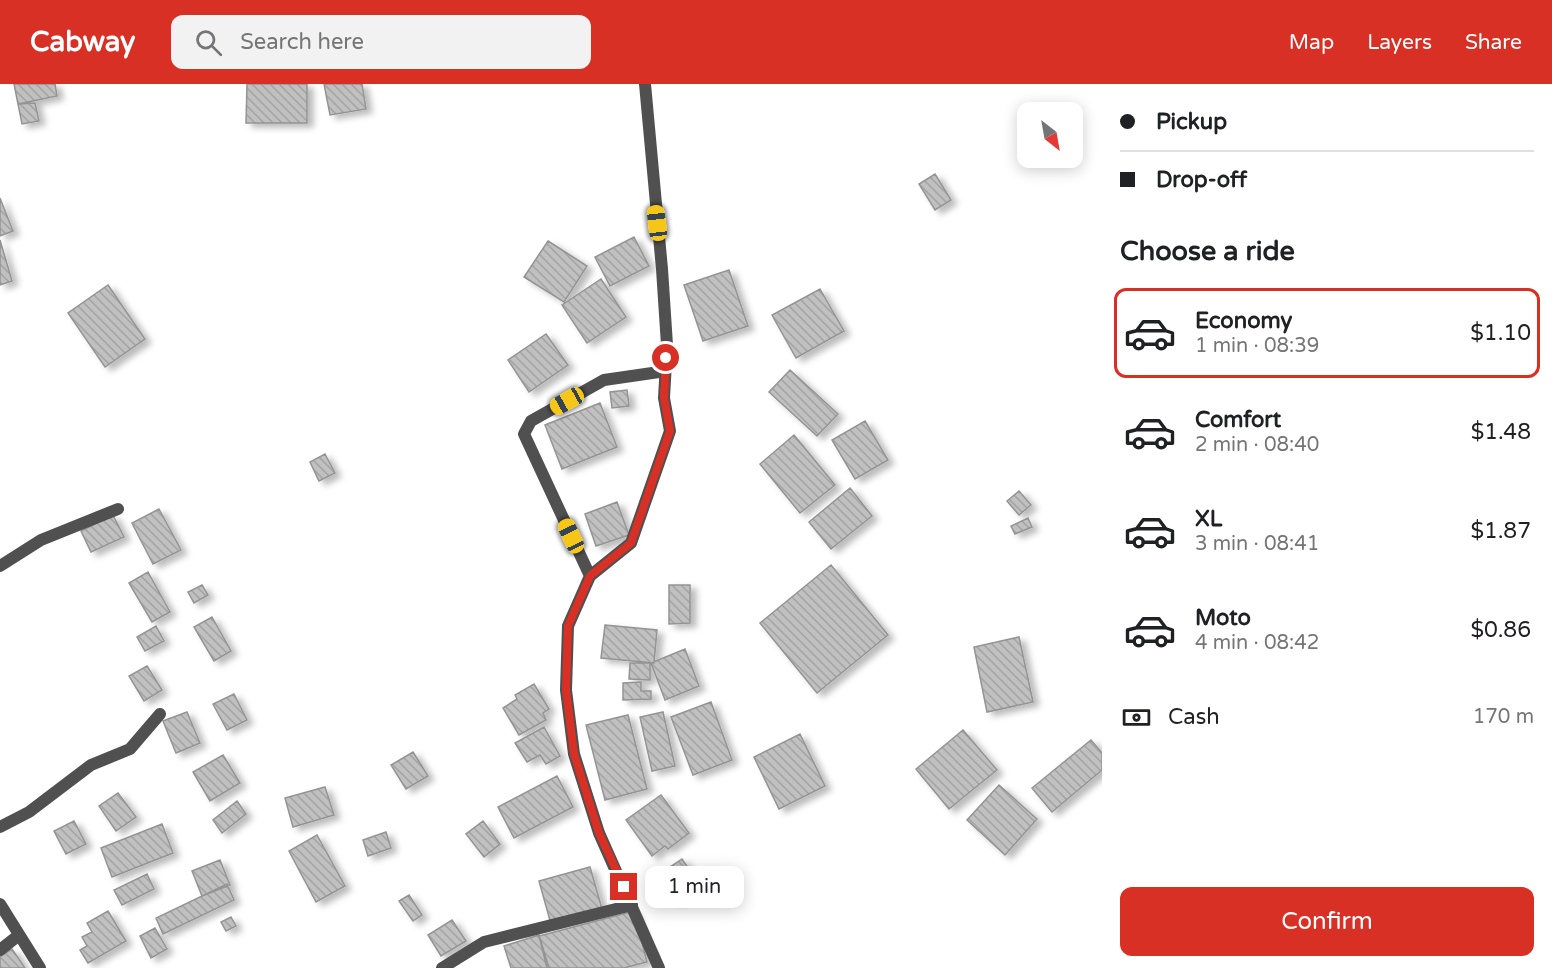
<!DOCTYPE html>
<meta charset="utf-8">
<style>
:root{--surface:#fff;--page:#f2f2f2;--text:#202124;--muted:#757577;--line:#e0e0e0;--accent:#d93025}
body{margin:0;font-family:"Varela Round",sans-serif;background:var(--page);color:var(--text);height:100vh;display:flex;flex-direction:column;font-size:22px;white-space:nowrap}
*{box-sizing:border-box;margin:0}
p{font-size:20px;color:var(--muted)}
.icon{flex:none;width:33px;height:33px;fill:none;stroke:currentColor;stroke-width:2;stroke-linecap:round;stroke-linejoin:round}
.map{position:relative;flex:1;overflow:hidden}
.details{display:flex;flex-direction:column;background:var(--surface);width:450px}
.details>*{flex:none}
.banner{display:grid;align-content:center;height:132px;padding:0 18px;background:var(--surface)}
.needle{width:39px;rotate:149deg}
.fabs{position:absolute;left:1017px;top:18px;display:grid;gap:12px}
.fabs a{display:grid;place-items:center;width:66px;height:66px;border-radius:12px;background:var(--surface);box-shadow:0 3px 15px #0003;font-size:30px}
.end{position:absolute;width:27px;height:27px;margin:-14px;border:8px solid #d93025;background:#fff;box-shadow:0 0 0 3px #fff}
.from{border-radius:50%}
.bubble{position:absolute;height:42px;border-radius:12px;background:var(--surface);box-shadow:0 3px 15px #0003;font-size:20px;font-weight:600;line-height:42px;text-align:center}
.car{position:absolute;width:18px;height:36px;margin:-18px -9px;border-radius:8px;box-shadow:0 0 4px 2px #0007;background:linear-gradient(#f5c518 24%,#345 0 40%,#f5c518 0 76%,#345 0 86%,#f5c518 0)}
.banner b{display:flex;align-items:center;gap:21px;height:57px;font-size:22px}
.banner b+b{border-top:2px solid var(--line)}
.banner i{width:15px;height:15px;background:var(--text)}
ul{padding:0;list-style:none}
li{display:flex;align-items:center;gap:18px;height:90px;margin:0 12px 9px;padding:0 6px;border:3px solid transparent;border-radius:12px}
li div{flex:1}
li b{display:block;font-size:22px}
li em{font-style:normal;font-weight:600}
li.selected{border-color:var(--accent)}
li>.icon{width:54px;height:54px;stroke-width:1.5}
h2{padding:0 18px;font-size:27px;line-height:72px}
.pay{display:flex;align-items:center;gap:15px;height:66px;padding:0 18px;font-size:22px}
.pay p{margin-inline-start:auto}
.button{display:flex;gap:12px;margin-top:auto;padding:12px 18px}
.button a{flex:1;height:69px;border-radius:12px;background:var(--accent);color:#fff;font-size:24px;font-weight:600;line-height:69px;text-align:center}
header{display:flex;align-items:center;gap:36px;box-sizing:border-box;height:84px;padding:0 30px;background:var(--accent);color:#fff}
header strong{font-size:28px}
nav{display:flex;gap:33px;margin-inline-start:auto;font-size:21px}
.search{width:420px;height:54px;background:var(--page);display:flex;align-items:center;gap:15px;box-sizing:border-box;padding:0 21px;border-radius:12px;color:var(--muted);font-size:22px}
main{display:flex;flex:1;min-height:0}
.map>svg:first-child{display:block}
.building{fill:url(#building-back-hatch);stroke:#949494;stroke-width:1.5;filter:url(#shadow)}
.lines{fill:none;stroke-linecap:round;stroke-linejoin:round}
.street{stroke:#505050;stroke-width:12}
.route{stroke:#d93025;stroke-width:8}
</style>
<header>
<strong>Cabway</strong>
<div class="search"><svg class="icon" aria-label="search" viewBox="0 0 24 24"><circle cx="10" cy="10" r="6"/><path d="M15 15l6 6"/></svg>Search here</div>
<nav><a>Map</a><a>Layers</a><a>Share</a></nav>
</header>
<main>
<div class="map">
<svg width="1102" height="884" viewBox="0 0 1102 884">
<defs>
<pattern id="building-back-hatch" width="6" height="6" patternUnits="userSpaceOnUse" patternTransform="scale(1.5)"><rect width="6" height="6" fill="#c0c0c0"/><path d="M-1 5l2 2M0 0l6 6M5-1l2 2" fill="none" stroke="#a3a3a3"/></pattern>
<filter id="shadow"><feDropShadow dx="6" dy="4" stdDeviation="3" flood-color="#0004"/></filter>
</defs>
<rect width="100%" height="100%" fill="#fff"/>
<path class="building" d="M14 0H55L57 12 18 20Z
M247 0H307V39H246Z
M324 0H362L366 25 330 31Z
M35 19 39 37 22 40 18 20Z
M935 90 951 116 935 126 919 100Z
M0 114 13 147 0 152Z
M634 153 649 182 610 202 595 173Z
M0 156 12 197 0 201Z
M548 157 587 182 564 218 524 193Z
M729 186 748 242 703 257 684 201Z
M601 195 626 233 587 259 562 221Z
M108 201 145 255 105 283 68 229Z
M820 205 844 247 796 274 772 231Z
M546 250 568 281 529 308 508 276Z
M790 286 838 330 817 352 769 308Z
M627 306 629 322 612 324 610 308Z
M600 319 617 363 562 385 545 341Z
M865 337 888 376 855 395 832 356Z
M794 351 835 401 800 429 760 380Z
M325 370 335 389 319 397 310 378Z
M850 404 872 432 831 465 809 438Z
M1019 407 1031 421 1019 431 1007 417Z
M617 418 629 451 596 462 585 430Z
M159 425 181 466 153 480 132 439Z
M113 431 124 453 91 468 81 447Z
M1028 434 1032 443 1015 450 1011 442Z
M831 481 888 551 817 609 760 539Z
M148 488 170 528 152 538 129 499Z
M202 501 208 511 194 519 188 508Z
M669 501H690V539L669 540Z
M212 533 231 567 214 577 194 543Z
M605 541 657 546 654 579 601 574Z
M156 542 164 557 145 567 137 553Z
M1019 553 1033 618 987 628 974 563Z
M685 565 699 602 665 616 651 579Z
M630 579H650V596L629 595Z
M147 582 162 606 144 617 129 592Z
M641 598V607H651V615L623 616V599Z
M534 600 549 625 543 629 546 636 519 651 503 624 517 615 515 611Z
M234 610 247 636 227 646 213 620Z
M711 618 732 676 693 691 671 633Z
M187 628 200 659 176 669 163 637Z
M663 628 675 682 652 687 640 633Z
M628 631 647 705 605 716 586 641Z
M544 643 560 672 546 680 540 671 527 678 515 659Z
M963 646 997 686 949 725 916 685Z
M800 650 825 702 779 725 754 673Z
M1091 656 1102 669V686L1052 728 1032 704Z
M413 668 428 692 406 705 391 681Z
M223 671 240 699 210 717 193 688Z
M557 692 573 723 514 754 498 723Z
M999 701 1037 735 1005 771 967 736Z
M325 703 334 731 293 743 285 714Z
M118 709 136 733 116 747 99 722Z
M661 711 689 749 668 765 665 762 652 772 626 736Z
M237 717 246 730 222 749 213 736Z
M74 737 86 760 66 770 54 747Z
M483 737 500 760 484 773 466 750Z
M162 740 173 769 112 793 101 764Z
M386 748 391 764 368 772 363 756Z
M317 751 345 802 316 818 289 767Z
M682 775 700 801 676 817 658 791Z
M220 776 230 801 202 812 192 787Z
M590 783 602 825 551 840 539 797Z
M147 790 154 805 122 821 114 806Z
M227 800 234 816 163 850 156 834Z
M409 811 422 831 413 837 399 817Z
M108 827 126 857 88 879 80 866 87 862 82 853 92 848 87 839Z
M634 827 647 878 624 884H547L539 852Z
M231 833 236 842 226 847 221 838Z
M452 836 466 857 441 872 428 851Z
M155 844 167 865 151 874 140 852Z
M539 851 549 884H511L504 862Z
M12 865 25 884H0V873Z"/>
<g class="lines">
<path class="street" d="M645 0 662 185 667 261 664 314 670 347 631 459 590 492 568 542 566 606 574 670 599 749 659 884
M0 482 41 456 118 425
M590 492 524 350 531 337 604 296 666 287
M0 743 29 728 91 681 130 665 160 630
M0 820 40 884
M0 866 19 851
M442 884 484 858 632 821"/>
</g>
<g class="lines">
<path class="route" d="M624 803 599 749 574 670 566 606 568 542 590 492 631 459 670 347 664 314 666 274"/>
</g>
</svg>
<div class="fabs">
<a><svg class="needle" viewBox="-14 -14 28 28"><path d="M0-13l5 13h-10z" fill="#e53935"/><path d="M0 13l5-13h-10z" fill="#757577"/></svg></a>
</div>
<i class="end from" style="left:666px;top:274px"></i>
<i class="end" style="left:624px;top:803px"></i>
<div class="bubble" style="left:645px;top:782px;width:99px">1 min</div>
<i class="car" style="left:657px;top:139px;rotate:353deg"></i>
<i class="car" style="left:567px;top:317px;rotate:241deg"></i>
<i class="car" style="left:571px;top:452px;rotate:335deg"></i>
</div>
<section class="details">
<div class="banner">
<b><i class="from"></i>Pickup</b>
<b><i></i>Drop-off</b>
</div>
<h2>Choose a ride</h2>
<ul>
<li class="selected"><svg class="icon" aria-label="car" viewBox="0 0 24 24"><path d="M5 17H2v-5l4-1 3-4h7l3 4 3 1v5h-3M9 17h6M6 11h13"/><circle cx="7" cy="17" r="2"/><circle cx="17" cy="17" r="2"/></svg><div><b>Economy</b><p>1 min · 08:39</p></div><em>$1.10</em></li>
<li><svg class="icon" aria-label="car" viewBox="0 0 24 24"><path d="M5 17H2v-5l4-1 3-4h7l3 4 3 1v5h-3M9 17h6M6 11h13"/><circle cx="7" cy="17" r="2"/><circle cx="17" cy="17" r="2"/></svg><div><b>Comfort</b><p>2 min · 08:40</p></div><em>$1.48</em></li>
<li><svg class="icon" aria-label="car" viewBox="0 0 24 24"><path d="M5 17H2v-5l4-1 3-4h7l3 4 3 1v5h-3M9 17h6M6 11h13"/><circle cx="7" cy="17" r="2"/><circle cx="17" cy="17" r="2"/></svg><div><b>XL</b><p>3 min · 08:41</p></div><em>$1.87</em></li>
<li><svg class="icon" aria-label="car" viewBox="0 0 24 24"><path d="M5 17H2v-5l4-1 3-4h7l3 4 3 1v5h-3M9 17h6M6 11h13"/><circle cx="7" cy="17" r="2"/><circle cx="17" cy="17" r="2"/></svg><div><b>Moto</b><p>4 min · 08:42</p></div><em>$0.86</em></li>
</ul>
<div class="pay"><svg class="icon" aria-label="cash" viewBox="0 0 24 24"><path d="M3 7h18v10H3z"/><circle cx="12" cy="12" r="2"/></svg>Cash<p>170 m</p></div>
<div class="button"><a>Confirm</a></div>
</section>
</main>
